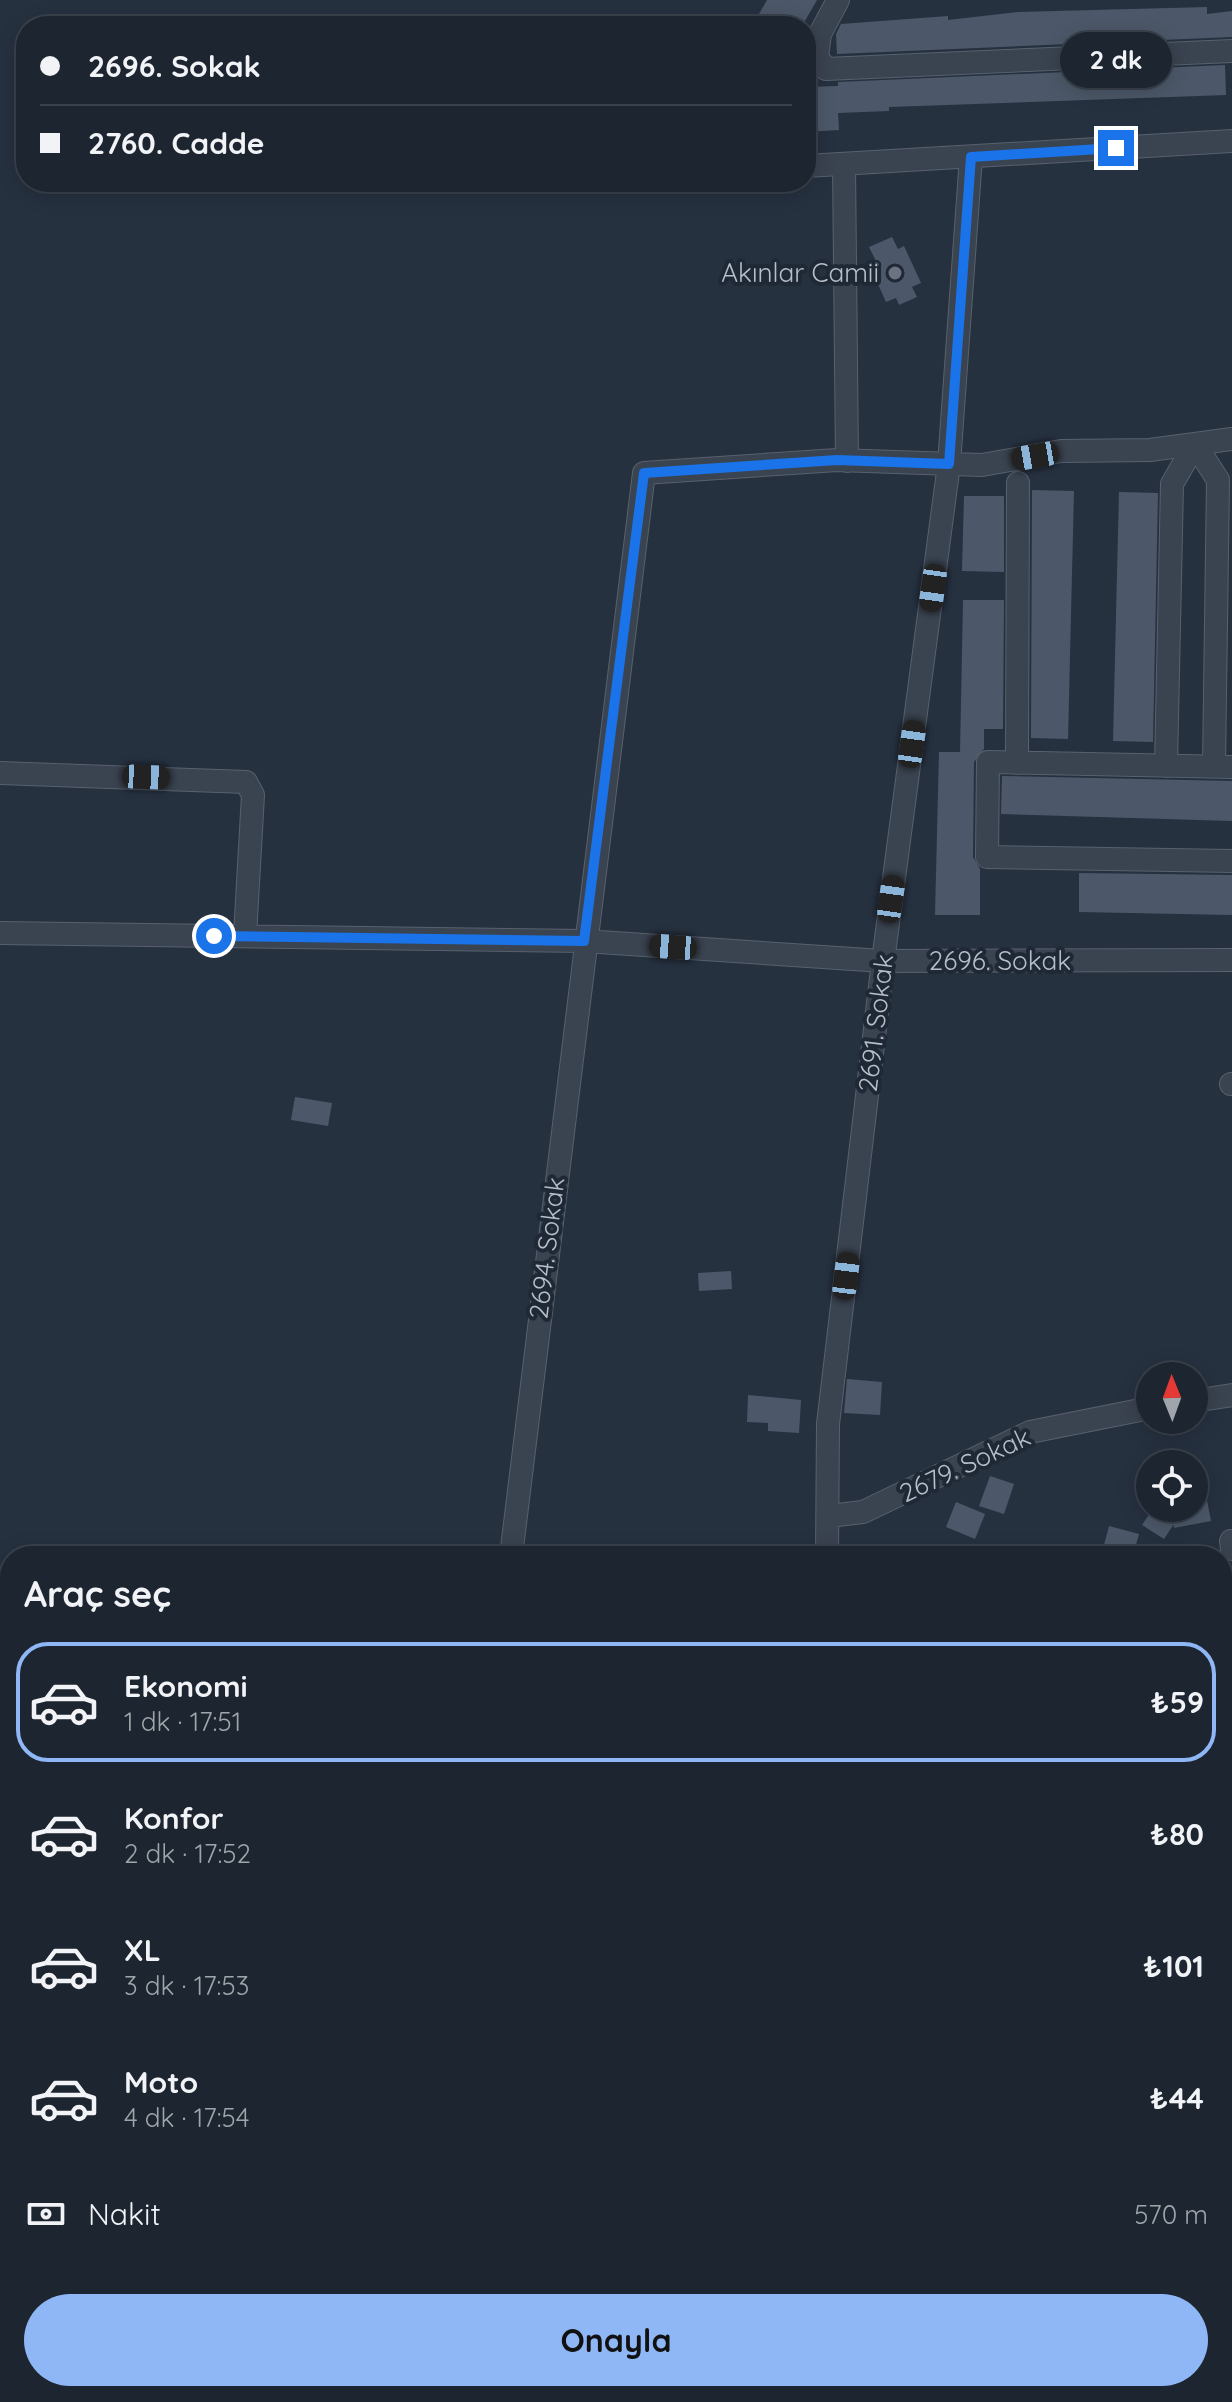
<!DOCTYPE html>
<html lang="tr">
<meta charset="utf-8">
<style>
:root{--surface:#1c2530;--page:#29313c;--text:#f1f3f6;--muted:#a0a5ab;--line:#3a424c;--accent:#8fb7f6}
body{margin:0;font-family:Quicksand,sans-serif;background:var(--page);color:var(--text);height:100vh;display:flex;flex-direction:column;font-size:30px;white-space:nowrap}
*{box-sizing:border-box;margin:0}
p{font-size:26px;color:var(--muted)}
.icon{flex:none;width:44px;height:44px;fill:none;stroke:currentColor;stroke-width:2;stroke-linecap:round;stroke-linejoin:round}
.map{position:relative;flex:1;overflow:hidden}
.sheet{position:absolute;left:0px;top:1546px;width:1232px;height:856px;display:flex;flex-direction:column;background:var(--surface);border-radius:32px 32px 0 0;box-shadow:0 4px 20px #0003,0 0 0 2px var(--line)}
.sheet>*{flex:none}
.guide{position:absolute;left:16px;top:16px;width:800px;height:176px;border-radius:32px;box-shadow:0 4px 20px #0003,0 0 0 2px var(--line);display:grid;align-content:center;height:176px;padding:0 24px;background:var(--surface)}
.needle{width:52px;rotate:359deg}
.tools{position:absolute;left:1136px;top:1362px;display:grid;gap:16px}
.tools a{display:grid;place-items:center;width:72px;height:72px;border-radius:50%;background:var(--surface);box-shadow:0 4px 20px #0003,0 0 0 2px var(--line);font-size:40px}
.end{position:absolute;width:36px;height:36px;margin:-18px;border:10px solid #1a73e8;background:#fff;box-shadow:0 0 0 4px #fff}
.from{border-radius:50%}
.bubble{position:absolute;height:56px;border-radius:28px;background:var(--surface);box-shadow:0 4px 20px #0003,0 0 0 2px var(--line);font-size:26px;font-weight:800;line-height:56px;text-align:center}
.car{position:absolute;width:24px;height:48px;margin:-24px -12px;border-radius:10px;box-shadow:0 0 6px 2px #0007;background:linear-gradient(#222 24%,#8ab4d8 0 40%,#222 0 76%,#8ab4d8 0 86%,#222 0)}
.guide b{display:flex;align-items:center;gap:28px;height:76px;font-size:30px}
.guide b+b{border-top:2px solid var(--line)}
.guide i{width:20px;height:20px;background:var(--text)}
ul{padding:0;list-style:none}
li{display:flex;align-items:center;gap:24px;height:120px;margin:0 16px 12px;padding:0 8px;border:4px solid transparent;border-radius:32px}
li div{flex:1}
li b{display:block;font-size:30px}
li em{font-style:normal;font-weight:800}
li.active{border-color:var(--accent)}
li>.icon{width:72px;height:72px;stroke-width:1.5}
h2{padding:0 24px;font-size:36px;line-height:96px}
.pay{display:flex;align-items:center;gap:20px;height:88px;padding:0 24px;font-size:30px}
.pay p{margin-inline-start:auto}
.cta{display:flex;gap:16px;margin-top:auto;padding:16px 24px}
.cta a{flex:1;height:92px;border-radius:48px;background:var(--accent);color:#111;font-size:32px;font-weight:800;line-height:92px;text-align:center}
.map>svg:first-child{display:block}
.green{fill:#283e41}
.building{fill:#4c5869}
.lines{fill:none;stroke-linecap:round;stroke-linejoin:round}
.minor-casing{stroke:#58616d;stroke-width:24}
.major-casing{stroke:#434c59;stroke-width:30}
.minor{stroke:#3a4350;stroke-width:22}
.major{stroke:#586270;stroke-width:28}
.route{stroke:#1a73e8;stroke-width:10}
.worship-dot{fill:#6b7280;stroke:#1f2835;stroke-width:3}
.labels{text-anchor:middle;stroke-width:8;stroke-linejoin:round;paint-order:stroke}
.poi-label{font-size:26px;fill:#b6beca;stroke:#1f2835;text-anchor:end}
.street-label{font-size:26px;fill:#b6beca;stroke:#1f2835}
</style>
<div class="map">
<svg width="1232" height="2402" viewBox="0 0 1232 2402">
<rect width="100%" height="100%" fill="#263140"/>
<path class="green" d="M867 2392H938L941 2402H842Z"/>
<path class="building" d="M767 0H817L802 26H752Z
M1207 7V14L1232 11V37L837 54 836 34 841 24 948 16V20L1019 12Z
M1225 65 1226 95 889 107V111L838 113 839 130 806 132V87L838 86V82Z
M892 237 898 249 904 246 921 283 912 287 917 297 899 305 896 298 886 302 869 264 876 261 869 247Z
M1032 490 1074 491 1068 739 1031 738Z
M1119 492 1158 493 1153 742 1113 741Z
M964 496H1004V572L962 571Z
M963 600H1004L1003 729H984V749L974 762 973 857 980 869V915H935L939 752H960Z
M1002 776 1232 781V821L1001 814Z
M1079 873 1232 875V915L1079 912Z
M295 1097 332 1103 328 1126 291 1120Z
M731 1271 732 1289 699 1291 698 1273Z
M847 1379 882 1382 880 1415 844 1413Z
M748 1395 801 1400 799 1433 768 1431V1423L747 1422Z
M1201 1469 1211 1521 1174 1528 1171 1508H1194V1470Z
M990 1476 1014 1484 1004 1514 979 1506Z
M956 1502 985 1514 975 1539 946 1527Z
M1152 1510 1174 1524 1164 1539 1142 1525Z
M1109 1526 1139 1534 1133 1556H1101Z"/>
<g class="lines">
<g class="minor-casing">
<path id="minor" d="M838 0 820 34 817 57 826 69 1232 51
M844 164 847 461
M806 166 1232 141
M1017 763 1018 483
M1166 766 1172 484 1195 444 1218 480 1214 766
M1232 767 988 762 987 857 1232 861
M0 773 246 782 253 795 245 936
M0 933 584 941 883 961 1232 960
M1231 1084H1232
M1194 1401 1232 1395
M829 1516 863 1512 1030 1432 1150 1408
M1231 1541 1232 1549
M511 1556 644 473 837 460 982 465 1061 451 1150 450 1232 439
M827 1556 828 1424 883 961 949 464 971 157
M0 1725H10
M1222 1810 1232 1805
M1222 1988 1232 1984
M81 2392 85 2402
M675 2392 679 2402
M966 2392 969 2402
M127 2402 128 2392
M432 2402 463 2392
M790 2402 817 2392"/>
</g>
<g class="major-casing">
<path id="major" d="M1230 2402H1232"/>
</g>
<use href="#minor" class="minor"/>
<use href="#major" class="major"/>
</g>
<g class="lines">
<path class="route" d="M214 936 584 941 644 473 837 460 949 464 971 157 1116 148"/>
</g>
<circle class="worship-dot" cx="895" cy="273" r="8"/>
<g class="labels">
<g class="poi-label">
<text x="879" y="282">Akınlar Camii</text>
</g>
<g class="street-label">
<text x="1000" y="970">2696. Sokak</text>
<text transform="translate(876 1023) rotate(-83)" y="9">2691. Sokak</text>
<text transform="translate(547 1248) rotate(-83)" y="9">2694. Sokak</text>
<text transform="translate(965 1465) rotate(-25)" y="9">2679. Sokak</text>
</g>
</g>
</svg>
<div class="tools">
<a><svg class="needle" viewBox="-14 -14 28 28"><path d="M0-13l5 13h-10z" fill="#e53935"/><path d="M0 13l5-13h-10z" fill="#a0a5ab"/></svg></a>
<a><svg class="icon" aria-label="locate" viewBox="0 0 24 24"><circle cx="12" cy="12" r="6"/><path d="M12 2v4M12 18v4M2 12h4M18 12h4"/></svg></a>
</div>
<i class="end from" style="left:214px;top:936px"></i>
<i class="end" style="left:1116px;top:148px"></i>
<div class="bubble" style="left:1060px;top:32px;width:112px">2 dk</div>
<i class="car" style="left:1035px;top:456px;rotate:260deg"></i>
<i class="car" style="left:933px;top:588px;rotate:188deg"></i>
<i class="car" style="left:912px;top:744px;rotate:8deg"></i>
<i class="car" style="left:146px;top:777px;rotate:92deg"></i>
<i class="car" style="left:891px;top:899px;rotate:8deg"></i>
<i class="car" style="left:673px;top:947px;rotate:274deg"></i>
<i class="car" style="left:846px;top:1276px;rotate:7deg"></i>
<div class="guide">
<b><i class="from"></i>2696. Sokak</b>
<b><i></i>2760. Cadde</b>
</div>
<section class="sheet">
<h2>Araç seç</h2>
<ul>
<li class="active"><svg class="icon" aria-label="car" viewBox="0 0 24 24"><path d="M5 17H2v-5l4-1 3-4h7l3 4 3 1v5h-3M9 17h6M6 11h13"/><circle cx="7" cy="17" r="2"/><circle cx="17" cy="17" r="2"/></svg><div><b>Ekonomi</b><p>1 dk · 17:51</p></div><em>₺59</em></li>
<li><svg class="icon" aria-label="car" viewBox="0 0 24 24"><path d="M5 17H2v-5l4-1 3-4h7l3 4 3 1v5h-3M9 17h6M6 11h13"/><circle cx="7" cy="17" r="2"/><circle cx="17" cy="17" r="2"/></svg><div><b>Konfor</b><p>2 dk · 17:52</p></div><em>₺80</em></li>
<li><svg class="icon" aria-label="car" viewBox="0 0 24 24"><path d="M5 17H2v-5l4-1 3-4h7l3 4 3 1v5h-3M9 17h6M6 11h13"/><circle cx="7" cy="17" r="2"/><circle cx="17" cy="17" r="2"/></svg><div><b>XL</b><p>3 dk · 17:53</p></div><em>₺101</em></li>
<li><svg class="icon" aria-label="car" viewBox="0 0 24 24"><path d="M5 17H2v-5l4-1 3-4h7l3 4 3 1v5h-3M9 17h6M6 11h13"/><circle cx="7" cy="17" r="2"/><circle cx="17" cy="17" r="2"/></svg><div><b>Moto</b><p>4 dk · 17:54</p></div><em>₺44</em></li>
</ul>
<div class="pay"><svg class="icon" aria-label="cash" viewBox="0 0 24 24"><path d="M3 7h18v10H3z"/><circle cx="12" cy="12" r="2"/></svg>Nakit<p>570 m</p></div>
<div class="cta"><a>Onayla</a></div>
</section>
</div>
